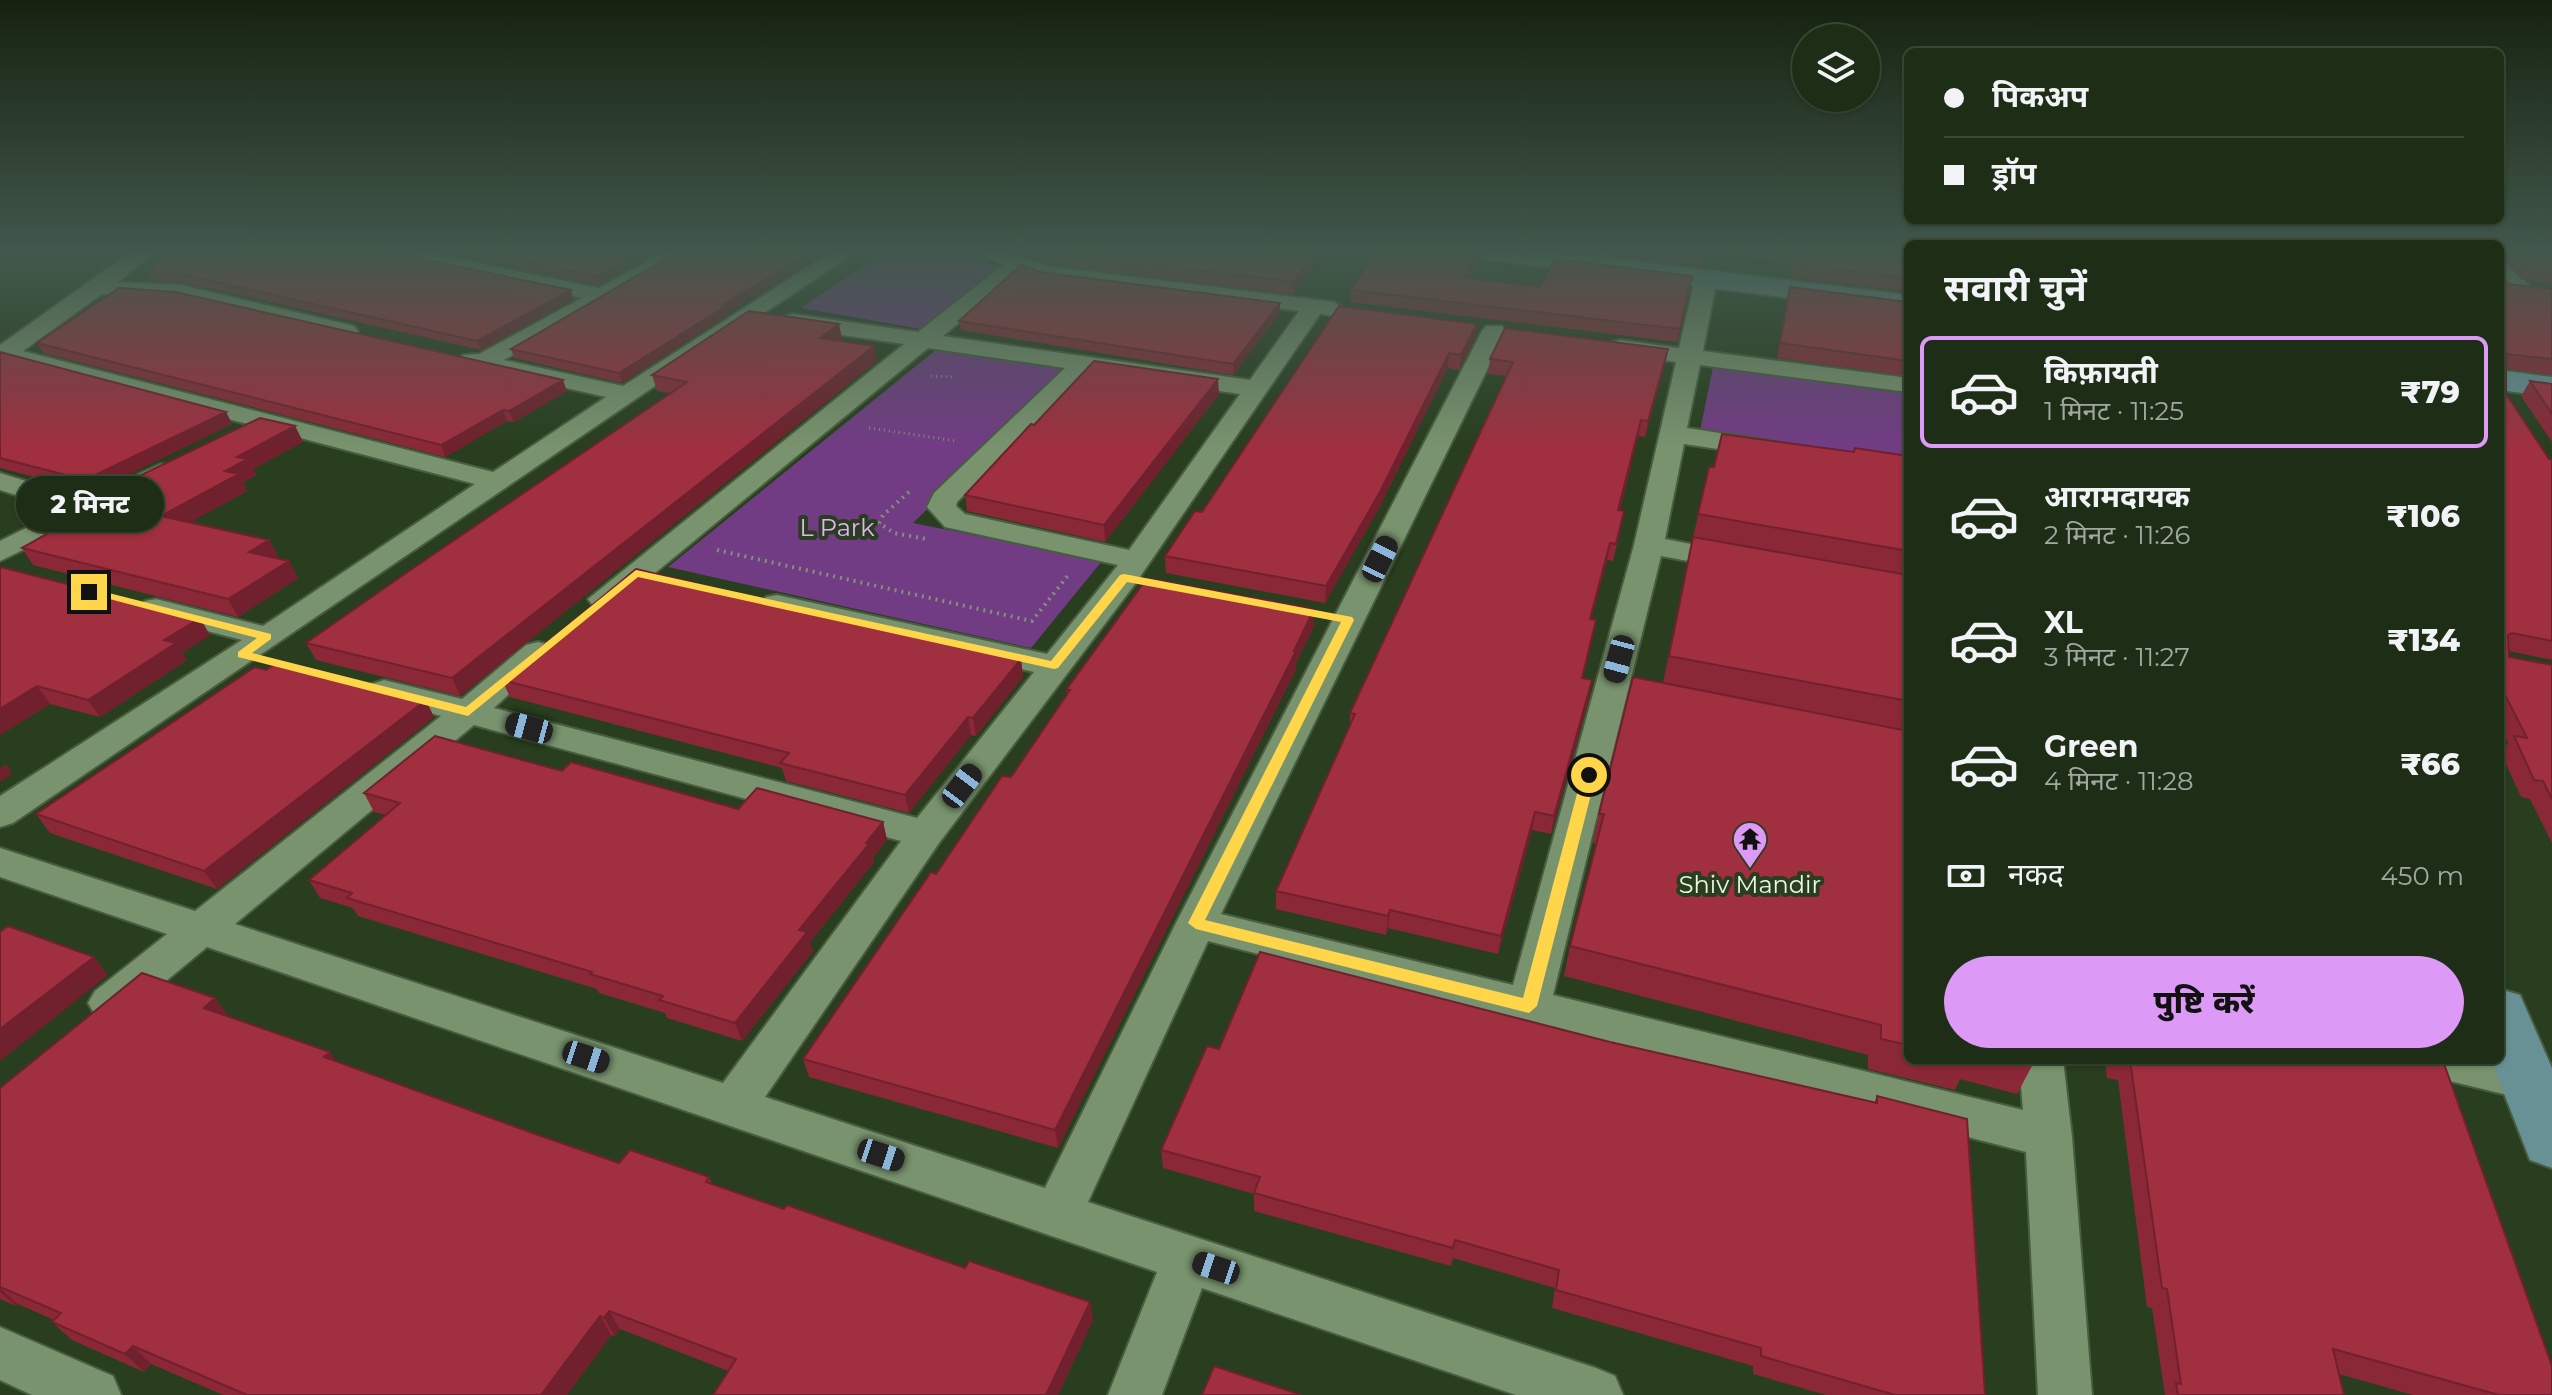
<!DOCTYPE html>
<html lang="hi">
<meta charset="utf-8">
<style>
:root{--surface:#1e2e16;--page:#2b3a23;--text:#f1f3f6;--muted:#a1a8a1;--line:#3c4a35;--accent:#dc99f5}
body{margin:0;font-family:Montserrat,"Noto Sans Devanagari",sans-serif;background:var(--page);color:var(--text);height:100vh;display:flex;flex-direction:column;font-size:30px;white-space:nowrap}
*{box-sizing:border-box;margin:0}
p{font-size:26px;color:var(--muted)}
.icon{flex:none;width:44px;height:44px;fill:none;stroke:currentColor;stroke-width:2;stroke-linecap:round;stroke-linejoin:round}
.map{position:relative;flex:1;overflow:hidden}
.drawer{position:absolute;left:1904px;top:240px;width:600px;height:824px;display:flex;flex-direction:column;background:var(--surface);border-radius:12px;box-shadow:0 2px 6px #0004,0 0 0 2px var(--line)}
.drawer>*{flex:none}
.hud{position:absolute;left:1904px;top:48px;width:600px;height:176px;border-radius:12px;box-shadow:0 2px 6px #0004,0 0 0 2px var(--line);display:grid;align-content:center;height:176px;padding:0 40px;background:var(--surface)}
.buttons{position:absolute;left:1792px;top:24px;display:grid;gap:16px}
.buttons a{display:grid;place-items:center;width:88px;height:88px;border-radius:50%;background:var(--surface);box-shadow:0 2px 6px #0004,0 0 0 2px var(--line);font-size:40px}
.end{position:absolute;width:36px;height:36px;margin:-18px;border:10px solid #ffd54a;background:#111;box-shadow:0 0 0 4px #111}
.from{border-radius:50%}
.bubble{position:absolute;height:56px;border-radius:28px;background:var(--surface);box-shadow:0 2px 6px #0004,0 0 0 2px var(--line);font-size:26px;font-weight:800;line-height:56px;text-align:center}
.car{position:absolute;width:24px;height:48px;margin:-24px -12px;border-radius:10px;box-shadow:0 0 6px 2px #0007;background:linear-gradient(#222 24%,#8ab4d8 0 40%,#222 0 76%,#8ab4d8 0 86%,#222 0)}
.hud b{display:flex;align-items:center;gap:28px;height:76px;font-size:30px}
.hud b+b{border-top:2px solid var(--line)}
.hud i{width:20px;height:20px;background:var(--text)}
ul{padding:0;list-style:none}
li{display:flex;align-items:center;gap:24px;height:112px;margin:0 16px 12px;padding:0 24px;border:4px solid transparent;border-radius:12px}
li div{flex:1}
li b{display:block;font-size:30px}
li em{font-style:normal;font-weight:800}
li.current{border-color:var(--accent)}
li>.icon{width:72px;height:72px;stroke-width:1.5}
h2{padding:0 40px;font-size:36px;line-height:96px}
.pay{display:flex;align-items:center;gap:20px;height:88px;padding:0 40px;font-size:30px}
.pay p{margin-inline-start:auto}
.action{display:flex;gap:16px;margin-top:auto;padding:16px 40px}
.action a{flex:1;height:92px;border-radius:48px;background:var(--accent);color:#111;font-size:32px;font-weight:800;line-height:92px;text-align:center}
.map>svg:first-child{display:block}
.green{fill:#723c85}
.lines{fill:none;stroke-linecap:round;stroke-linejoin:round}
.street-casing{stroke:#485c3f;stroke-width:4}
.secondary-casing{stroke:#485c3f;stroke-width:4}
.path-far1{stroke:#809278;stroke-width:3;stroke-dasharray:1 4;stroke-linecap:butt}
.path{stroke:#809278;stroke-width:4;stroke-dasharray:2 5;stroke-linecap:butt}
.street{fill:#79936e;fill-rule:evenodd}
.secondary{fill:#689195;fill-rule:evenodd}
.wall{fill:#8a2837}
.shaded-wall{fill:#70212d}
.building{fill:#a02f40;stroke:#70212d;stroke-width:2}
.route{fill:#ffd54a}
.labels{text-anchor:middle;stroke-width:8;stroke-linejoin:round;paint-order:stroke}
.park-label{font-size:24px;fill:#e4b3f7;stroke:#283e1e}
.poi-label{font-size:24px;fill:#e9f7e3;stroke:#283e1e}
</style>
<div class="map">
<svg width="2552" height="1395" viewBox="0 0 2552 1395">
<rect width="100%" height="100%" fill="#283e1e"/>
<path class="green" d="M884 252H965L1004 269 927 330 801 308Z
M937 349 1070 371 913 523 1102 561 1031 648 668 567Z
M1713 367 1908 394V461L1700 431Z"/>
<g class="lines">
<g class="street-casing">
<path id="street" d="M131 252H155L118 282 181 285 354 326 358 331 354 336 346 338 181 299 102 294 23 351 493 472 606 397 463 365 459 360 463 355 479 354 582 298 392 258 382 252H425L599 288 664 252H690L504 360 623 386 831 252H856L680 369 13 823 0 827V796L242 640 145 615 140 608 145 601 156 599 263 626 475 484 0 359V345Z
M978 252H1009L1046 266 1334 302 1345 309 1334 316 1320 314 1135 584 939 843 765 1097 1045 1188 1176 923 1482 331 1486 326H1502L1506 331 1221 914 1513 985 1634 545 1676 362 1620 354 1612 352 1608 347 1612 342 1620 340 1679 348 1695 279 1706 273 1717 279 1703 351 1908 378V392L1700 365 1687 428 1766 440 1775 442 1779 448 1775 454 1766 456 1684 444 1665 539 1747 555 1751 561 1747 567 1736 570 1661 556 1553 995 2023 1110 2019 1060H2063L2072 1137 2092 1395H2038L2026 1152 1208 941 1088 1202 1596 1368 1615 1376 1623 1395H1516L1202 1288 1162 1395H1108L1157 1272 207 947 125 1015 110 1020 95 1015 88 1003 95 991 167 934 0 877V848L195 911 441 716 372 698 367 691 372 684 384 680 462 699 526 645 538 642 550 645 554 652 494 708 917 818 1034 672 777 613 766 611 761 604 766 597 777 595 1047 654 1118 565 945 527 927 507 934 493 1065 368 928 348 615 606 604 608 593 606 588 599 904 344 793 328 785 326 782 321 785 316 793 314 918 332 1003 265ZM1021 271 1042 278 1299 311 1250 380 943 336ZM1089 372 1240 394 1129 550 965 514 956 506 957 502ZM474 725 901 841 723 1083 235 924Z
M1594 252H1615L1611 258H1597Z
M2500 260C2513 263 2523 278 2531 289L2528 294H2512L2500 279Z
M161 464 171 466 175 472 171 478 0 561V541L62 510 0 490V473L84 499Z
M2500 1056 2544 1068 2551 1081 2544 1094 2528 1100 2417 1073 2411 1060H2500Z
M0 1327 113 1376 121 1395H32L0 1380Z"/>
</g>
<g class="secondary-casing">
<path id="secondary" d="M1477 252H1560L1908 295V313L1490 260 1480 258Z
M2500 370 2552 377V397L2500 390Z
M2500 989 2520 995 2552 1068V1168L2530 1160 2491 1060H2500Z"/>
</g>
<path class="path-far1" d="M931 376 951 377 955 374
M869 428 957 441"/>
<path class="path" d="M909 492 883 515 879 523 894 533 926 539
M717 550 1032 621 1069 574"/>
<use href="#street" class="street"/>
<use href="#secondary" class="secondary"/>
</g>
<path class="wall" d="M442 252H657L599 285Z
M678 252H827L728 312 729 314 622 383 514 358 511 349Z
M1015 252H1325L1293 295 1047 263Z
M1376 252H1481L1480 261 1470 278 1540 287 1690 288 1677 342 1350 302 1351 290Z
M1617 252H1908V272L1903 291 1790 277 1793 263 1709 253 1705 267 1616 256Z
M2500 252H2552V284L2522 280 2500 257Z
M147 272 571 290 573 299 481 350 182 282 151 281Z
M1041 272 1280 313 1233 375 961 330 959 321Z
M2500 279 2507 284 2552 289V375L2506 369V394L2549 459 2552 460V660L2509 651V657L2552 665V843L2530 799 2521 797 2501 753 2508 743 2500 726Z
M1790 287 1908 329V376L1777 358Z
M1477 324 1475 338 1459 370 1448 368 1379 508 1325 603 1166 573 1165 556 1202 512Z
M842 338 839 341 874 346 877 361 460 696 316 660 306 643 670 393 657 391 652 375Z
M37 343 567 391 514 422 507 421 445 457 43 353Z
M0 352 226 412 232 424 92 492 0 468Z
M1490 359 1665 364 1645 437 1638 436 1620 510 1621 528 1613 561 1607 560 1591 619 1596 620 1583 678 1589 698 1551 834 1532 830 1498 954 1388 928 1386 935 1276 909V891L1350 725V713L1507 376 1488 374Z
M2530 381 2552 384V442L2521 396Z
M1219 394 1105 542 967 511 965 495Z
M295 426 303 442 253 469 256 475 243 483 247 491 190 522 269 540 278 556 275 558 289 561 298 578 238 617 33 565 22 548 122 492 118 486Z
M1855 448 1908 456V1060H2033V1064L2017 1094 1960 1079 1955 1090 1868 1069V1055L1564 976 1570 946 1596 844 1593 843 1599 814 1663 683 1687 564 1709 467H1714L1853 452Z
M0 567 210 635 182 653 187 660 100 717 50 704 0 735Z
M1314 609V626L1296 663V669L1058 1148 809 1077 803 1059 936 874 1011 777 1067 694 1066 690Z
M822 616 1021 659 1023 677 976 736 971 735 909 813 786 781 782 768 510 697 502 680Z
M434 717 217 889 50 833 36 814Z
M562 771 738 809 883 822 887 840 873 858 874 862 810 942 813 951 742 1041 667 1018 665 1013 599 993 597 989 358 916 353 908 320 898 309 880 386 815 374 812 364 793Z
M215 998 229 1017 337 1062 535 1134 619 1163 709 1177 712 1184 784 1209 965 1268 1090 1302 1093 1320 1058 1395H713L728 1371 620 1329 615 1336 611 1335 567 1395H223L151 1364 144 1372 72 1340 52 1322 54 1320 18 1304 16 1306 0 1299V1088Z
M1610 1042 1874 1103 1877 1096 1985 1395H1826L1753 1374V1366L1552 1308 1555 1288 1453 1258 1451 1266 1254 1211V1194L1163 1168 1161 1150 1219 1049Z
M2105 1060H2438L2552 1395H2413L2339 1374 2344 1395H2165L2152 1308 2147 1307 2118 1080 2107 1078Z"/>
<path class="shaded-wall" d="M639 252H657L599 285 596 276Z
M811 252H827L728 312 729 314 622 383 619 373 722 305Z
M1316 252H1325L1293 295V282Z
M1479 252H1481L1480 261 1462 290 1463 277Z
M571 290 573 299 481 350 477 341Z
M1280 303V313L1233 375V364Z
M839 324 842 338 823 352 820 338Z
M1477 324 1475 338 1459 370 1461 355Z
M874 346 877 361 460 696 452 678Z
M1668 349 1665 364 1645 437 1648 421Z
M1449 353 1448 368 1379 508 1325 603 1326 586Z
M1218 379 1219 394 1105 542 1104 525Z
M563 380 567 391 514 422 509 411Z
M503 410 507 421 445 457 441 445Z
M226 412 232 424 92 492 85 480Z
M1641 420 1638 436 1616 527 1618 510Z
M295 426 303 442 253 469 256 475 243 483 247 491 171 533 161 516 225 471 237 457Z
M269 540 278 556 258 569 249 552Z
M1610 543 1607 560 1587 636 1590 619Z
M289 561 298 578 238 617 228 599Z
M1314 609V626L1296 663V669L1058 1148 1055 1130Z
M200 618 210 635 182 653 187 660 100 717 88 700 164 640Z
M1596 620 1593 637 1578 696 1582 678Z
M1021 659 1023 677 976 736 973 718Z
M1592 680 1589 698 1551 834 1554 816Z
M37 686 50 704 0 735V709Z
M426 700 434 717 217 889 204 871Z
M968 717 971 735 909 813 905 795Z
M6 764 12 774 0 782V768Z
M1535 812 1532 830 1498 954 1501 936Z
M883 822 887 840 873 858 874 862 810 942 813 951 742 1041 735 1023 799 930Z
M1390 910 1388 928 1386 935 1388 916Z
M94 957 108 975 0 1061V1029Z
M215 998 229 1017 204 1008Z
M330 1052 343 1071 324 1057Z
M0 1288 18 1304 16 1306 0 1292Z
M1090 1302 1093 1320 1058 1395H1046Z
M609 1311 620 1329 615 1336 604 1318Z
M600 1316 611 1335 567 1395H541Z
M133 1346 151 1364 144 1372 125 1354Z"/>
<path class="building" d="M176 252H388L571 290 477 341 177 273 147 272Z
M480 252H639L596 276Z
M678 252H811L722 305 726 306 619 373 511 349Z
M1058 252H1316L1293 282Z
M1376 252H1479L1463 277 1540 287 1555 259 1692 276 1680 329 1351 290Z
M1796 252H1908L1907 278 1794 264Z
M2516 252H2552V269L2529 266Z
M1021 265 1041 272 1280 303 1233 364 959 321Z
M2500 279H2505L2507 284 2552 289V359L2506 354V394L2549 459 2552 460V641L2512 633 2508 635 2509 657 2552 665V799L2543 781 2534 780 2514 736 2527 738 2500 685Z
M1790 287 1907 302 1908 361 1780 343Z
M119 288 175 292 563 380 509 411 503 410 441 445 37 343Z
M1339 306 1477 324 1461 355 1449 353 1380 492 1326 586 1165 556 1195 511 1202 512Z
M749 311 839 324 820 338 874 346 452 678 306 643 409 571 687 382 652 375Z
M1505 328 1668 349 1648 421 1641 420 1618 510 1624 511 1616 544 1610 543 1590 619 1596 620 1582 678 1592 680 1554 816 1535 812 1501 936 1390 910 1388 916 1276 891 1355 714 1350 713 1513 362 1490 359Z
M0 352 226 412 85 480 0 458Z
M1094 361 1218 379 1104 525 965 495 1031 424 1034 425Z
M2530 381 2552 384V414Z
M260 418 295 426 237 457 248 459 225 471 239 474 161 516 269 540 249 552 289 561 228 599 22 548 128 488 118 486Z
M1722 434 1854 452 1855 448 1908 456V551L1698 514 1709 467H1714Z
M1693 537 1908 575V701L1669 656Z
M0 567 200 618 164 640 176 643 88 700 37 686 0 709Z
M636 569 821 614 819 616 1021 659 973 718 968 717 905 795 780 763 789 753 502 680Z
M1150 579 1314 609 1294 651H1296L1055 1130 803 1059 931 872 936 874 1002 776 1011 777 1070 690H1066L1145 581Z
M278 662 426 700 204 871 36 814 255 667 266 670Z
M1633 677 1908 731V1045L1881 1039V1025L1570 946 1604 814H1599Z
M435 736 562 771 571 762 738 809 757 788 883 822 866 843 869 844 799 930 807 932 735 1023 659 1000 663 996 590 974 592 972 347 898 352 893 309 880 400 803 364 793Z
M8 926 94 957 0 1029V932Z
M1260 952 1610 1042 1877 1103V1096L1967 1119 1985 1395H1895L1761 1356V1348L1556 1290 1559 1270 1455 1240 1453 1248 1254 1193 1260 1177 1161 1150 1207 1046 1219 1049Z
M142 973 215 998 204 1008 330 1052 324 1057 535 1134 619 1163 630 1150 709 1177 706 1182 784 1209 787 1205 965 1268 969 1261 1090 1302 1046 1395H713L736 1359 609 1311 604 1318 600 1316 541 1395H247L133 1346 125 1354 52 1322 61 1313 0 1287V1088Z
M2018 1060H2033V1064Z
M2128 1060 2443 1061 2552 1366V1395H2499L2333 1349 2344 1395H2178L2176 1383 2181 1384 2167 1289 2162 1288 2130 1060Z
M1214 1366 1301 1395H1202Z"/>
<linearGradient id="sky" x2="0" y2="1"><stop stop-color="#162210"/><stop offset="0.56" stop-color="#42584c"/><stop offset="1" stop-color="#42584c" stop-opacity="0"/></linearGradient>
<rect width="2552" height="448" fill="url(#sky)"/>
<path class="route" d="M636 570 1051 661 1120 575 1124 574 1352 617 1354 620 1205 920 1523 998 1582 775 1589 770 1596 775 1537 1006 1529 1013 1196 929 1188 923 1341 622 1127 582 1058 668 1054 669 638 577 468 716 238 657V652L257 638 83 592 89 588 271 634V639L252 653 466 707Z"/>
<defs>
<g id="temple-pin" transform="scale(1.8)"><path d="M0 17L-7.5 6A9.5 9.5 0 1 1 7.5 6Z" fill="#dc99f5" stroke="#283e1e"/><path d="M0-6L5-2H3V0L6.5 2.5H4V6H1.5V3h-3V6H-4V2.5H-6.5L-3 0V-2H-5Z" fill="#111"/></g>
</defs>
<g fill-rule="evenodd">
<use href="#temple-pin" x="1750" y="839"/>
</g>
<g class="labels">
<g class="park-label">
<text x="837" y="536">L Park</text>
</g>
<g class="poi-label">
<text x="1750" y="893">Shiv Mandir</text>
</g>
</g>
</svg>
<div class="buttons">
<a><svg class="icon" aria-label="layers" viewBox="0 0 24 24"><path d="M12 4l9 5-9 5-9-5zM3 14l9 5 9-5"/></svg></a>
</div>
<i class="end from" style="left:1589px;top:775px"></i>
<i class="end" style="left:89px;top:592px"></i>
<div class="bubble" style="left:16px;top:476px;width:148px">2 मिनट</div>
<i class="car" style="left:1380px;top:559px;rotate:26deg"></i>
<i class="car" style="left:1619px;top:659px;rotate:195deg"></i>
<i class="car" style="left:529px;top:728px;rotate:285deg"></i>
<i class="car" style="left:962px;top:786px;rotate:37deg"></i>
<i class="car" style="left:586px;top:1057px;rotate:108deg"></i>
<i class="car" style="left:881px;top:1155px;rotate:108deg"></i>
<i class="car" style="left:1216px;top:1268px;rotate:288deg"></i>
<div class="hud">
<b><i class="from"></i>पिकअप</b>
<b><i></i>ड्रॉप</b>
</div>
<section class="drawer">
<h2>सवारी चुनें</h2>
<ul>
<li class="current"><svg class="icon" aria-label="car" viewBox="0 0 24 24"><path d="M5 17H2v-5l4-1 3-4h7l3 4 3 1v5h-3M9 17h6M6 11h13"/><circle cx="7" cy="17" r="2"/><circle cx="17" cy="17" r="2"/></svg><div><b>किफ़ायती</b><p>1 मिनट · 11:25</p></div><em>₹79</em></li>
<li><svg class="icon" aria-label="car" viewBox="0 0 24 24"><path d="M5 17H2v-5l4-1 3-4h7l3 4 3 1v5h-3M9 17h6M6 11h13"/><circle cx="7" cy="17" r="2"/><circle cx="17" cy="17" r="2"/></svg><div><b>आरामदायक</b><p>2 मिनट · 11:26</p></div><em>₹106</em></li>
<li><svg class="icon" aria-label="car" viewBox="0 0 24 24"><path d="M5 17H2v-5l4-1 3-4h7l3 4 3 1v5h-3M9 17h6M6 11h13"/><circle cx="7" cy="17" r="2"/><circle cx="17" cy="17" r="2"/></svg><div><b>XL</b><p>3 मिनट · 11:27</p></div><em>₹134</em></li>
<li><svg class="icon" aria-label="car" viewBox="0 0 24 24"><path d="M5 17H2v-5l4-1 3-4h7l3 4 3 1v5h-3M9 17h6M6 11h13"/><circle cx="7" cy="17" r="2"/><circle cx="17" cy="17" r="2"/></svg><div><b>Green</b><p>4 मिनट · 11:28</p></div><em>₹66</em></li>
</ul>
<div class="pay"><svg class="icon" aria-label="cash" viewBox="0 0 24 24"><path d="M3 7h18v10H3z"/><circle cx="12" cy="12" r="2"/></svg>नकद<p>450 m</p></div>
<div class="action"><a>पुष्टि करें</a></div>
</section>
</div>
